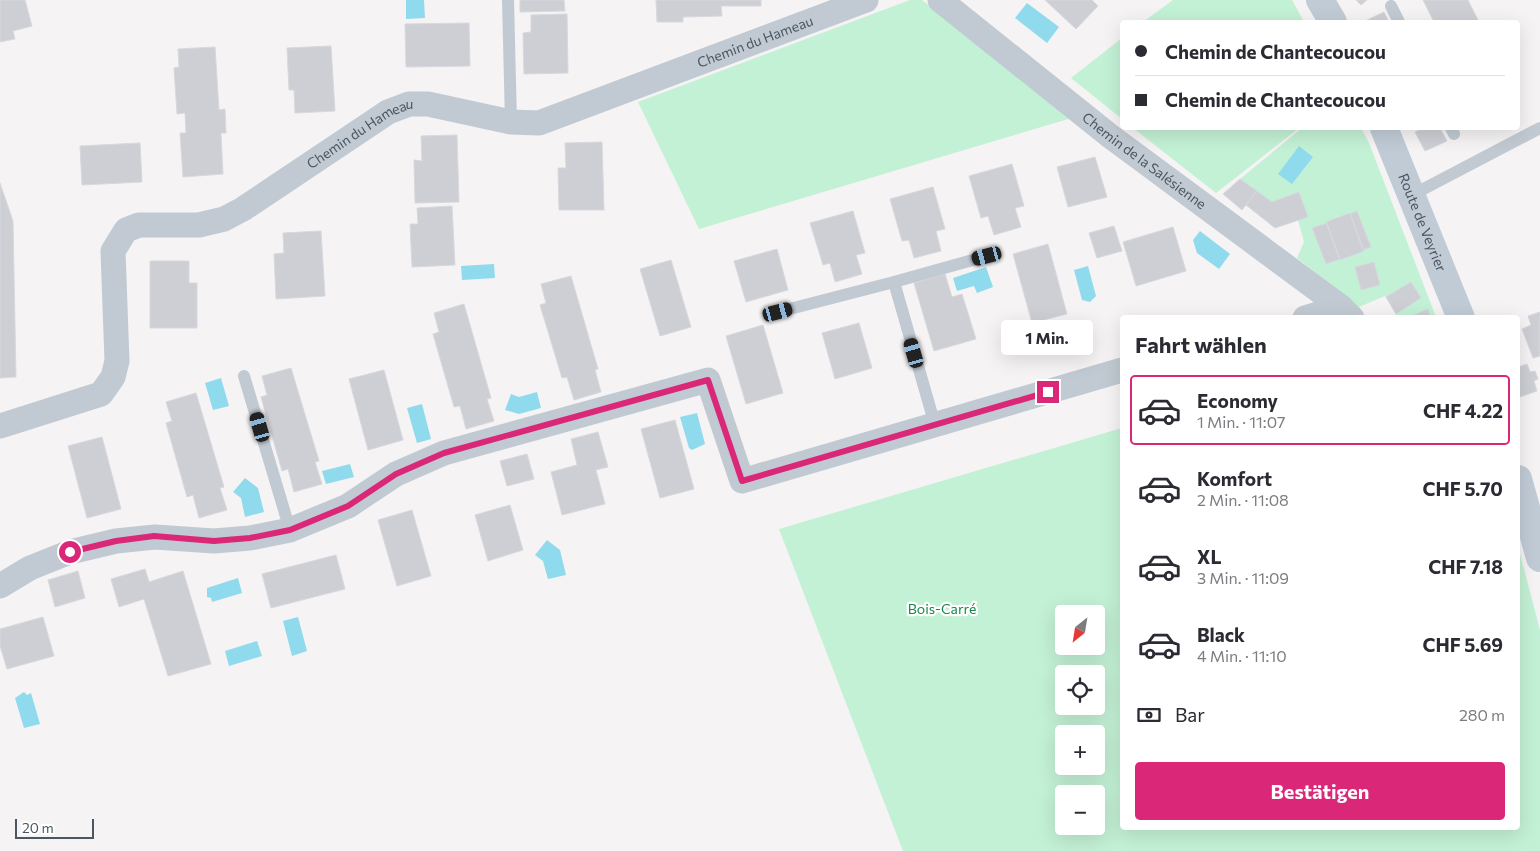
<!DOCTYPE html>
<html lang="de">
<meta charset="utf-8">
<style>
:root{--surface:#fff;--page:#f2f2f3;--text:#2b2b33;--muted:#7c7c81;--line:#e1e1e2;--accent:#db2777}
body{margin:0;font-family:Commissioner,sans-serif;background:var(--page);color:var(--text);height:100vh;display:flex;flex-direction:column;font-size:19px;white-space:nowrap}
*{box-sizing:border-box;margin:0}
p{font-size:16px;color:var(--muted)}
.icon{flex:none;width:28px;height:28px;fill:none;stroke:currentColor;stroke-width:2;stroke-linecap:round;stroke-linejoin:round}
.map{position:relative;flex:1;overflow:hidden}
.side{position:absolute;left:1120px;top:315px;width:400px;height:515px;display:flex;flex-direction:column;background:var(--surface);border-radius:5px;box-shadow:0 5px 20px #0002}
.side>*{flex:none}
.banner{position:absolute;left:1120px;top:20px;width:400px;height:110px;border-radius:5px;box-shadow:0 5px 20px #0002;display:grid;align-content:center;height:110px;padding:0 15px;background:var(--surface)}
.needle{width:32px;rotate:210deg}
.controls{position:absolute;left:1055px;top:605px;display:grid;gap:10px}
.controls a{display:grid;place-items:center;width:50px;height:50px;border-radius:5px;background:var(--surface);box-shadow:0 5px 20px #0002;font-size:25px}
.scale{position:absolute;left:15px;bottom:12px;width:79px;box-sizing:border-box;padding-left:5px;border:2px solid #4a5661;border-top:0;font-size:14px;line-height:18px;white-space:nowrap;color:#4a5661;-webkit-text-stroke:4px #fff;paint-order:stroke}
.end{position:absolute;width:22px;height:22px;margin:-11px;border:6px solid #db2777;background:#fff;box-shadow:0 0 0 2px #fff}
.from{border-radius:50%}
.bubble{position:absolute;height:35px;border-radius:5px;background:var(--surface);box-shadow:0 5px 20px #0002;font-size:16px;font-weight:700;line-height:35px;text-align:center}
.car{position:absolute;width:15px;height:30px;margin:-15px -8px;border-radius:6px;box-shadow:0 0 4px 1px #0007;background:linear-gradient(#222 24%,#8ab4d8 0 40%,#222 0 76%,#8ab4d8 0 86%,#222 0)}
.banner b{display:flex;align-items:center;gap:18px;height:48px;font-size:19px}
.banner b+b{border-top:1px solid var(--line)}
.banner i{width:12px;height:12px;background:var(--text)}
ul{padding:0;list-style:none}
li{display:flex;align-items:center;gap:15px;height:70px;margin:0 10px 8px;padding:0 5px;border:2px solid transparent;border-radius:5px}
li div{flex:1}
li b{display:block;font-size:19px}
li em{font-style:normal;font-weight:700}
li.current{border-color:var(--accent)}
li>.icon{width:45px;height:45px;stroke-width:1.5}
h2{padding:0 15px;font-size:22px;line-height:60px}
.pay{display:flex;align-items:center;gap:12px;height:55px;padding:0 15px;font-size:19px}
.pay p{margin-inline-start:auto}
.action{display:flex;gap:10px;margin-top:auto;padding:10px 15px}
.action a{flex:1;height:58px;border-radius:5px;background:var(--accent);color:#fff;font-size:20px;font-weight:700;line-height:58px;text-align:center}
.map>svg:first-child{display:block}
.green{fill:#c3f1d5;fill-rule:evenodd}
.water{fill:#90daee}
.building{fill:#cdcfd5;stroke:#d7d9de}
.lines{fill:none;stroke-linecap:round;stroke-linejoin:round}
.lane{stroke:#c1cad2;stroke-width:12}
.street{stroke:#c1cad2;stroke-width:25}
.secondary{stroke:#c1cbd6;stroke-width:28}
.route{stroke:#db2777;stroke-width:6}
.labels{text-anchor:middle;stroke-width:4.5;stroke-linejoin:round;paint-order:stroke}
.street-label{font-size:14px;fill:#4a5661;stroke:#fff}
.park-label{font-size:14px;fill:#17864f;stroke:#fff}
</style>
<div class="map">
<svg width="1540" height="851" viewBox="0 0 1540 851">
<rect width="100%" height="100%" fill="#f5f3f3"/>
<path class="green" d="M910 0H922L1075 117 699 229 638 102Z
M1173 0H1292L1304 22H1143Z
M1122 38V119L1071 78Z
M1133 128H1299L1216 193Z
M1302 128H1361L1369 143 1436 317H1392L1396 314 1385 296 1359 307 1297 258 1304 242 1298 220 1308 217 1272 202 1240 179Z
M1122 428V828H1518V546L1540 630V851H903L779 529ZM1064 614H1096V646H1064ZM1064 674H1096V706H1064ZM1064 734H1096V766H1064ZM1064 794H1096V826H1064Z"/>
<path class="water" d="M406 0H424L425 18 406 19Z
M1027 3 1059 27 1047 43 1015 18Z
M1299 146 1313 157 1292 184 1278 174Z
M1200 231 1230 254 1219 269 1197 253 1193 240Z
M494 264 495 278 462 280 461 266Z
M1088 266 1096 296 1090 302 1082 300 1074 270Z
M986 267 993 287 977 293 974 286 957 291 953 278Z
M221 378 229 406 213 410 205 383Z
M537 392 541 408 519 414 505 410 511 394 519 397Z
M422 404 431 439 417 443 407 408Z
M697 413 705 444 692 450 689 448 680 417Z
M350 464 354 477 326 484 322 471Z
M245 478 258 488 264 512 245 517 241 498 233 492Z
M547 540 560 550 566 575 548 579 543 561 535 555Z
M238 578 242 593 212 602 211 598 207 597V588Z
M298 617 307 651 292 656 283 621Z
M257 641 262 656 229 666 225 651Z
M24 692 27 695 31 693 40 724 24 728 15 698Z"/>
<path class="building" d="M0 0H25L32 26 13 31 15 39 0 42Z
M520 0H564L565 11 520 12Z
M656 0H761V6H721L722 16 683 17V22H657Z
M1045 0H1092L1098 6 1076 29Z
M1356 0H1367L1361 5Z
M1423 0H1468L1479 22H1434Z
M1384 12 1389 22H1363Z
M567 14 568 73 524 74 523 33 531 32V15Z
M469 23 470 66 406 67 405 24Z
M331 46 335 111 295 113 294 90H289L287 48Z
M215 47 219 110 225 109 226 133H221L223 174 183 177 180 133H186L185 113 177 114 174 68 179 67 178 49Z
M1424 128H1440L1447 141 1425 151 1415 132Z
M457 135 459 202 415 203 414 160 422 161 421 136Z
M602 142 604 210H559L558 168H566L565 143Z
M140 143 142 182 82 185 80 146Z
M1095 157 1107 197 1068 207 1057 167Z
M1012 164 1024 206 1015 208 1021 227 994 235 988 216 981 218 969 176Z
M1240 179 1257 191 1242 210 1223 194Z
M0 183 13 221 16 377 0 378Z
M933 187 945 229 936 231 941 251 914 258 909 240 902 241 890 199Z
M1257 191 1272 202 1299 192 1308 217 1275 228 1246 205Z
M452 206 455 265 412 267 410 224H418L417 208Z
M853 211 865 253 856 255 862 274 835 282 830 263 823 265 810 223Z
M1357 211 1371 247 1363 250 1350 214Z
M1350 213 1364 251 1340 260 1326 222Z
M1327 223 1340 259 1326 264 1312 228Z
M1114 226 1122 251 1097 258 1089 233Z
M1173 227 1186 271 1136 286 1123 242Z
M321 231 325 296 276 299 274 254 284 253 283 233Z
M1048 244 1067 314 1032 323 1013 254Z
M777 249 788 290 746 302 734 261Z
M671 260 691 327 660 336 640 269Z
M150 261H189V283H197V328H150Z
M1374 262 1380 285 1361 290 1355 267Z
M945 274 952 297 962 294 976 339 934 351 914 283Z
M571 276 598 369 595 370 601 392 574 400 567 377 562 378 540 305 546 303 541 284Z
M1411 282 1421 298 1396 314 1386 297Z
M464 304 491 398 487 399 494 421 466 429 460 406 454 407 433 334 439 332 434 313Z
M1428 309 1431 318H1406Z
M1540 312V356L1533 358 1522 329 1531 325 1528 316Z
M859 323 872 368 835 379 822 333Z
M763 325 783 393 746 404 726 336Z
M1527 364 1530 372 1535 371 1538 379 1534 381 1537 391 1520 397 1518 391V367Z
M291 368 319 461 315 462 322 484 294 492 288 469 282 471 261 397 267 395 262 376Z
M384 370 403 440 368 450 349 379Z
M196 393 224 487 220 488 227 510 199 518 193 495 187 497 166 423 172 421 166 402Z
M675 420 694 489 660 498 641 429Z
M598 432 608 467 596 470 605 504 562 515 551 472 577 465 571 439Z
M102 437 121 509 87 518 68 446Z
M527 454 534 479 507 486 500 461Z
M510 505 523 550 488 561 475 515Z
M412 510 431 576 397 586 378 520Z
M336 555 345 589 271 608 262 574Z
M145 569 149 582 183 571 211 664 168 676 144 599 119 607 111 579Z
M78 571 85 598 55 607 48 580Z
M43 617 54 656 7 669 0 646V629Z"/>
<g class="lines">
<path class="lane" d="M508 0 511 122
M1391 6 1399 22
M1451 128 1454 134
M1412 195 1540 128
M778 312 894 282
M244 376 290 530
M935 425 894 282 987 256"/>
<g class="street">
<path id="s1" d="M940 0 1110 136 1341 307 1352 318"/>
<path d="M1305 318 1341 307"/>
<path id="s2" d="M0 426 101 394 113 377 117 361 113 251 126 230 139 225H199L224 219 243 209 388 112 409 104H428L511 122 539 123 866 0"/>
<path d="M0 586 30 568 70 552 116 541 155 537 214 541 250 538 290 530 348 506 396 474 444 453 708 380 742 481 1122 370"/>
</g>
<g class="secondary">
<path d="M1320 0 1333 22"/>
<path id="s3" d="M1384 128 1461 318"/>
<path d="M1518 479 1540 558"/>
</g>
</g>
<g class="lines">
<path class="route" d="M70 552 116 541 154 536 214 541 250 538 290 530 348 506 396 474 444 453 708 380 742 481 1048 392"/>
</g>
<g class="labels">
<g class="street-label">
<text dy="5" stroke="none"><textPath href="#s2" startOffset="959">Chemin du Hameau</textPath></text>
<text dy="5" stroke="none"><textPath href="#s2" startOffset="539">Chemin du Hameau</textPath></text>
<text dy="5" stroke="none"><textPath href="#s1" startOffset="260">Chemin de la Salésienne</textPath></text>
<text dy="5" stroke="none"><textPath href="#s3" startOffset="102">Route de Veyrier</textPath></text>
</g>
<g class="park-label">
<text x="942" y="614">Bois-Carré</text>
</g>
</g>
</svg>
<div class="controls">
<a><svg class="needle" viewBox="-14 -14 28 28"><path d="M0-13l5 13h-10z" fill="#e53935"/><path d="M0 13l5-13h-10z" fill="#7c7c81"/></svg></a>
<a><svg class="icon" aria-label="locate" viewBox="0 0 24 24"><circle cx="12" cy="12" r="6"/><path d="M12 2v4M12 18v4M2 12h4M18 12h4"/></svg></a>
<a>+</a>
<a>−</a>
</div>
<div class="scale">20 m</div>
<i class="end from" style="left:70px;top:552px"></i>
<i class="end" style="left:1048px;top:392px"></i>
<div class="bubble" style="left:1001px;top:320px;width:92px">1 Min.</div>
<i class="car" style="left:987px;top:256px;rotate:255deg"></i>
<i class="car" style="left:778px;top:312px;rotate:75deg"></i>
<i class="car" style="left:914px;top:353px;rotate:344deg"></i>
<i class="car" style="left:260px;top:427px;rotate:344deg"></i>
<div class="banner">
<b><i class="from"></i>Chemin de Chantecoucou</b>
<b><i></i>Chemin de Chantecoucou</b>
</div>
<section class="side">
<h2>Fahrt wählen</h2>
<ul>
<li class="current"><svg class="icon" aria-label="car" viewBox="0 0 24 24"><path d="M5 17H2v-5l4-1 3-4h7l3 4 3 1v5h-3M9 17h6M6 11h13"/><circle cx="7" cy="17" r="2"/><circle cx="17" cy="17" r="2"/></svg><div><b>Economy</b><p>1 Min. · 11:07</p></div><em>CHF 4.22</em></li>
<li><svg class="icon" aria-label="car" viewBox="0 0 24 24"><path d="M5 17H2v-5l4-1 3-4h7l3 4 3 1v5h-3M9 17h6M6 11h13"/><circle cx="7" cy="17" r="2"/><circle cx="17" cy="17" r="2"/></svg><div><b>Komfort</b><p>2 Min. · 11:08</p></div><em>CHF 5.70</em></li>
<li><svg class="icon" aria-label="car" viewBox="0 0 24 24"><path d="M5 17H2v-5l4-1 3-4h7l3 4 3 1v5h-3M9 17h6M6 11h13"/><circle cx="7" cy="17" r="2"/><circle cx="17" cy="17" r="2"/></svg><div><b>XL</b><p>3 Min. · 11:09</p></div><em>CHF 7.18</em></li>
<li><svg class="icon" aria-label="car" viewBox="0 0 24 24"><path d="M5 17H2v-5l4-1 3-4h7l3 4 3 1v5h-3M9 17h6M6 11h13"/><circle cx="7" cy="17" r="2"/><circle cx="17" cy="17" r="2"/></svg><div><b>Black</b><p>4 Min. · 11:10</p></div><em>CHF 5.69</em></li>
</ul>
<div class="pay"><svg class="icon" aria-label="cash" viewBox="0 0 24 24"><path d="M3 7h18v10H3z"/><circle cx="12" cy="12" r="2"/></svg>Bar<p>280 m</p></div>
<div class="action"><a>Bestätigen</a></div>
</section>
</div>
